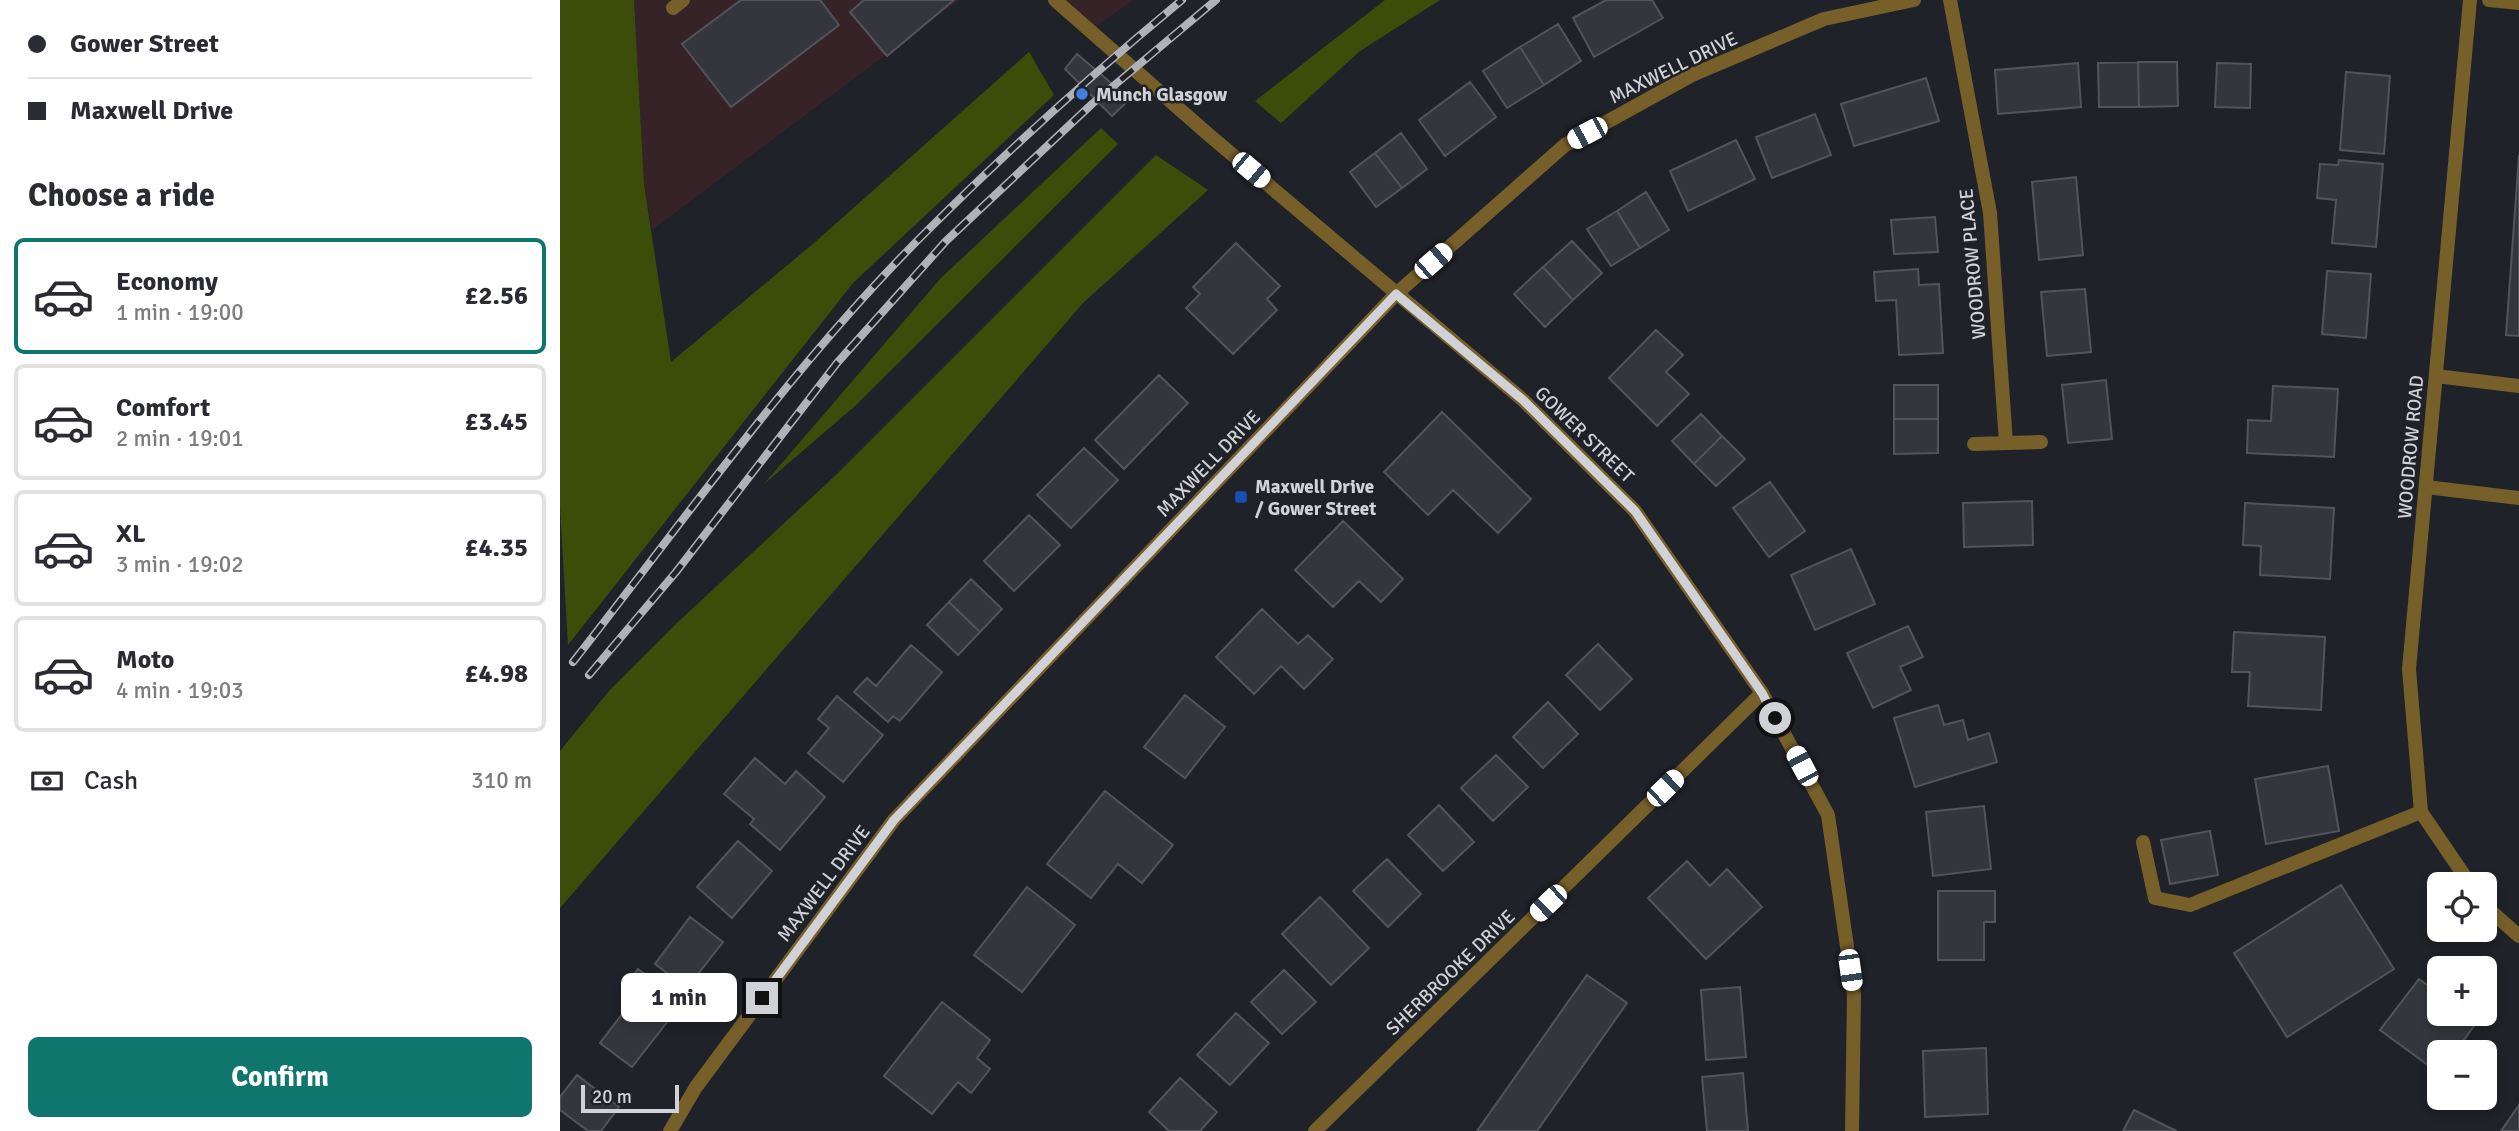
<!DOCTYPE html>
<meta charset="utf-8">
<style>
:root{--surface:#fff;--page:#f7f7f7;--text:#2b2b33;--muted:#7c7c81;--line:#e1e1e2;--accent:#0f766e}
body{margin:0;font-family:Signika,sans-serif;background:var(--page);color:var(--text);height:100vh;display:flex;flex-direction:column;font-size:26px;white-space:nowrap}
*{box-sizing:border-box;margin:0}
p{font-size:23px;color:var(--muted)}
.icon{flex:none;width:38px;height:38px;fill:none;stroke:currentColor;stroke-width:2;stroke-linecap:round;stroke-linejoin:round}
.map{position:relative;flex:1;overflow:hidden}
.sheet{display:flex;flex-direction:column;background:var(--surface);width:560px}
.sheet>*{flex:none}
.hud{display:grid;align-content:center;height:154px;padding:0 28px;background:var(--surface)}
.tools{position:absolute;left:1867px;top:872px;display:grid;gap:14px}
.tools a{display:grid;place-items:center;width:70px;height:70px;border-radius:10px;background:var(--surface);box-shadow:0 4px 10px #0003;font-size:35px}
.scale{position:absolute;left:21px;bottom:18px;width:98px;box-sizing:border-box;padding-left:7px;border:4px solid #d1d2d7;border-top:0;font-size:19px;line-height:24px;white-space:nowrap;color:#d1d2d7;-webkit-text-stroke:5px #202229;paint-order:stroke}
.end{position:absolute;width:32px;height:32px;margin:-16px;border:9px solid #d1d2d7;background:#111;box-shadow:0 0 0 4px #111}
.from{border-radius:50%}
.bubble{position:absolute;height:49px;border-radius:10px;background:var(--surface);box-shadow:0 4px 10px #0003;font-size:23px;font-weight:700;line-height:49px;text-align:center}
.car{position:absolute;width:21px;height:42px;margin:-21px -10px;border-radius:9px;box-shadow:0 0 5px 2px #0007;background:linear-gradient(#fff 24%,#345 0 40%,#fff 0 76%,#345 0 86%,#fff 0)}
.hud b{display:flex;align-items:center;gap:24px;height:66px;font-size:26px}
.hud b+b{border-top:2px solid var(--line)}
.hud i{width:18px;height:18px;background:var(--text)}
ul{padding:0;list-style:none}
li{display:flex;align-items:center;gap:21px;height:116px;margin:0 14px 10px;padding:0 14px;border:4px solid var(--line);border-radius:10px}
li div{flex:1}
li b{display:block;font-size:26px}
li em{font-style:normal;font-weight:700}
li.selected{border-color:var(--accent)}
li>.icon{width:63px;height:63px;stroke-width:1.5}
h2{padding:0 28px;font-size:32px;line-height:84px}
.pay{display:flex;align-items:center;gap:18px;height:77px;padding:0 28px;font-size:26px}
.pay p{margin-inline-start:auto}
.button{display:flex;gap:14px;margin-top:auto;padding:14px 28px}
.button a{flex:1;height:80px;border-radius:10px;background:var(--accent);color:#fff;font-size:28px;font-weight:700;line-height:80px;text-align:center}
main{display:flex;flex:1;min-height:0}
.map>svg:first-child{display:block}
.commercial{fill:#362328}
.forest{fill:#3c4d09}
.building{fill:#35353d;stroke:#53535b;stroke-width:2}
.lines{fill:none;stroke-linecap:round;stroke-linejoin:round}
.service{stroke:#765f29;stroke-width:14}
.minor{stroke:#765f29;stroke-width:14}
.rail-casing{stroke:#b1b2b7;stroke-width:8}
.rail{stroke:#202229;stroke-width:5;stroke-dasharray:16;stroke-linecap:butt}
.route{stroke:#d1d2d7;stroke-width:9}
.shop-dot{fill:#3f7fe0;stroke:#202229;stroke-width:2.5}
.transit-dot{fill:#1a4fb4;stroke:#202229;stroke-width:2.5}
.labels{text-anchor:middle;stroke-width:5;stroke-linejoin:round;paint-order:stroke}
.street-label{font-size:19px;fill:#d1d2d7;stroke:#202229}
.poi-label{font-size:19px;font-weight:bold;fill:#d1d2d7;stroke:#202229;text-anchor:start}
</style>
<main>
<section class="sheet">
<div class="hud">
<b><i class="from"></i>Gower Street</b>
<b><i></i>Maxwell Drive</b>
</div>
<h2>Choose a ride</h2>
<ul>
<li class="selected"><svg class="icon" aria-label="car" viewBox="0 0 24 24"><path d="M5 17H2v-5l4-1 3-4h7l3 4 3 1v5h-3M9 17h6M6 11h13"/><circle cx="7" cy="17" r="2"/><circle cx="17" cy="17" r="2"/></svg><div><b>Economy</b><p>1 min · 19:00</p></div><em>£2.56</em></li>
<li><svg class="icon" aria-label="car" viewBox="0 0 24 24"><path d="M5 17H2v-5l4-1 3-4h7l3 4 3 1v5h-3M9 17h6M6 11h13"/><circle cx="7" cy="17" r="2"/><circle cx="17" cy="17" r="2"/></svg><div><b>Comfort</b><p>2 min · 19:01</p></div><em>£3.45</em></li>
<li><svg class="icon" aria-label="car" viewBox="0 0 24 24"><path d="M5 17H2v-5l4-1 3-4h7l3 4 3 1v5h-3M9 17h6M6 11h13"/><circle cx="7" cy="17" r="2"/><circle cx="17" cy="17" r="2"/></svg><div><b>XL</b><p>3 min · 19:02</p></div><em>£4.35</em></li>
<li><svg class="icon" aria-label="car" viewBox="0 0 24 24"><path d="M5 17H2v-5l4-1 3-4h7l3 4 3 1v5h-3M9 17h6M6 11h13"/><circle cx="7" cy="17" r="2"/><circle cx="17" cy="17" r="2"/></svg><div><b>Moto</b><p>4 min · 19:03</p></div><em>£4.98</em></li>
</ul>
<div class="pay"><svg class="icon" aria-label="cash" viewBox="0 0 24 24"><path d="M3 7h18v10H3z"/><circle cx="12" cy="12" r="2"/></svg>Cash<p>310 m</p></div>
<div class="button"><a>Confirm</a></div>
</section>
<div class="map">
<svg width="1959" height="1131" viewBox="0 0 1959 1131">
<rect width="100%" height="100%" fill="#202229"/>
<path class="commercial" d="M74 0H399L92 230 84 184Z
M496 0H573L531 30Z"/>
<path class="forest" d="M0 0H74L84 184 111 362 254 243 469 52 494 95 293 283 8 645 0 507Z
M825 0H880L800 51 721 123 695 101Z
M541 128 558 144 295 406 203 485 381 278Z
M596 155 648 190 523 303 0 908V751L49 691 117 623 278 473Z"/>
<path class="building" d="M181 0H260L279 25 171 107 122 44Z
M304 0H394L327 56 290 12Z
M1046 0H1092L1103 18 1034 57 1013 18Z
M998 24 1021 61 984 85 960 47Z
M960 47 984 85 947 108 923 71Z
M517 54 570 99 552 116 505 69Z
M1578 62 1579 107H1539L1538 63Z
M1578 62H1617L1618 106 1579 107Z
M1518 63 1521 107 1438 114 1435 70Z
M1657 63 1691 64 1690 108 1655 107Z
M1786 72 1830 76 1824 154 1780 150Z
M1366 78 1379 121 1294 146 1281 104Z
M910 82 936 117 885 156 859 120Z
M1255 114 1271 155 1212 178 1196 137Z
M841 133 867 169 842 188 815 153Z
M1176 140 1195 179 1128 211 1110 171Z
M815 153 842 188 816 207 790 172Z
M1959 155V336L1946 335Z
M1779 160 1823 164 1816 247 1772 243 1776 200 1757 198 1760 164 1778 165Z
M1516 177 1523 255 1479 260 1472 182Z
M1086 192 1109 230 1080 248 1057 211Z
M1057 211 1080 248 1051 266 1027 229Z
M1375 217 1378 252 1334 254 1331 220Z
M1012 241 1042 273 1013 300 983 267Z
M676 243 720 286 707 299 717 310 673 354 626 308 640 294 633 287Z
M983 267 1013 300 985 327 954 294Z
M1358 269 1359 285 1379 284 1383 353 1339 355 1336 300 1316 301 1314 272Z
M1767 271 1811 274 1806 338 1762 334Z
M1525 289 1531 352 1487 356 1481 292Z
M1096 330 1123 355 1106 372 1129 394 1097 426 1049 378Z
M599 375 628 403 564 469 535 440Z
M1546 380 1552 439 1508 443 1502 385Z
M1334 385H1378V419H1334Z
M1713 386 1778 389 1774 457 1687 453 1688 420 1711 421Z
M882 412 971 499 938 533 893 490 868 515 824 472Z
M1141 414 1162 436 1134 464 1112 441Z
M1334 419H1378V453L1334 454Z
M1162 436 1185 459 1156 486 1134 464Z
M524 448 558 480 511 528 477 495Z
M1210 482 1245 531 1209 557 1173 508Z
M1472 501 1473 545 1404 547 1403 503Z
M1685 503 1774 508 1770 579 1700 575 1701 546 1683 545Z
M469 515 500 545 454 591 424 561Z
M783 521 843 579 821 602 799 581 773 607 735 570Z
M1291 549 1315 604 1255 630 1231 575Z
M411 579 442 609 420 632 389 602Z
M389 602 420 632 398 655 367 625Z
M702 609 738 644 748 635 773 659 744 689 721 666 694 694 656 657Z
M1348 626 1363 657 1340 667 1351 690 1313 708 1287 653Z
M1674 632 1765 637 1761 710 1688 706 1690 672H1672Z
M1038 644 1072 679 1040 710 1006 675Z
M351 645 382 672 340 721 333 716 328 722 294 692 307 678 316 686Z
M625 695 665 727 625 778 584 747Z
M277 696 323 735 283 782 248 753 269 728 258 719Z
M988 702 1018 734 983 768 953 737Z
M1378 705 1384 725 1403 720 1408 740 1429 733 1437 762 1355 787 1334 718Z
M936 755 968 787 933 821 901 788Z
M195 758 225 784 236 771 265 797 220 850 190 824 194 819 164 794Z
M1768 766 1779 831 1706 844 1695 779Z
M545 791 613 845 582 883 558 864 531 898 487 864Z
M879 805 914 842 883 871 848 835Z
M1424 806 1431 869 1373 876 1366 812Z
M1650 831 1658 875 1610 884 1601 840Z
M178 841 212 871 172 918 137 887Z
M827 859 861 894 828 927 793 891Z
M1127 861 1150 886 1167 869 1202 907 1146 959 1088 898Z
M1781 885 1834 969 1727 1037 1674 953Z
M467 887 515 925 462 992 414 955Z
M1378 891H1435V922H1424V960H1378Z
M760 897 809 948 771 985 722 934Z
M130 917 163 942 127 988 95 964Z
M78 969 112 995 105 1004 115 1012 72 1067 40 1043 79 992 67 984Z
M724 970 756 1002 722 1034 691 1002Z
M1027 975 1067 1003 977 1131H917Z
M1859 979 1880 994V1013H1906L1917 1022 1895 1052H1880L1879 1073 1820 1030Z
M1180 987 1186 1057 1146 1060 1141 990Z
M382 1002 430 1040 417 1058 430 1069 411 1093 398 1082 372 1114 324 1076Z
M676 1013 709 1043 670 1085 637 1055Z
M1426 1048 1428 1114 1365 1117 1363 1051Z
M1183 1073 1188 1131H1147L1142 1077Z
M17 1075 59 1107 41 1131H28L0 1110V1097Z
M620 1078 657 1112 640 1131H609L589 1112Z
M1959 1105V1131H1941Z
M1574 1110 1608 1127 1617 1131H1563Z"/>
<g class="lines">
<path class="service" d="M1876 376 1959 386
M1866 487 1959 498
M1583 842 1595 898 1630 905 1861 812"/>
<path class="minor" d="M495 0 649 135 963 400 1075 511 1202 693 1268 815 1294 995 1292 1131
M1390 0 1430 213 1446 443
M1929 0 1959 3
M113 8 123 0
M1414 444 1481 442
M1910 884 1861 812 1849 669 1910 0
M1925 906 1959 936
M110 1131 136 1087 334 820 836 294 1005 145 1132 75 1264 19 1354 0
M755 1131 1202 693"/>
<g class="rail-casing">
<path id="rail" d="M13 662C127 517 238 358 370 228 450 148 535 72 622 0
M29 675 116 572 277 363 386 241 532 104 656 0"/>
</g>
<use href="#rail" class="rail"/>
</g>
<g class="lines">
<path class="route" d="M202 998 334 820 836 294 963 400 1075 511 1202 693 1215 718"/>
</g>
<circle class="shop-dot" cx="522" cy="94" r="7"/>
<rect class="transit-dot" x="674" y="490" width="14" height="14" rx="3.5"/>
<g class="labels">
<g class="street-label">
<text transform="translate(1113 67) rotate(-26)" y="7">MAXWELL DRIVE</text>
<text transform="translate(1412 264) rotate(-95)" y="7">WOODROW PLACE</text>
<text transform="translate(1025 434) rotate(44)" y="7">GOWER STREET</text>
<text transform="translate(1850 447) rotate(-85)" y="7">WOODROW ROAD</text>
<text transform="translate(648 463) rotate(-46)" y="7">MAXWELL DRIVE</text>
<text transform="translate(263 883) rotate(-53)" y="7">MAXWELL DRIVE</text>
<text transform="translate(890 972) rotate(-44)" y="7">SHERBROOKE DRIVE</text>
</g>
<g class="poi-label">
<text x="536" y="101">Munch Glasgow</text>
<text x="695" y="493">Maxwell Drive<tspan x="695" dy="22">/ Gower Street</tspan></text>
</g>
</g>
</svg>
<div class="tools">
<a><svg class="icon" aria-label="locate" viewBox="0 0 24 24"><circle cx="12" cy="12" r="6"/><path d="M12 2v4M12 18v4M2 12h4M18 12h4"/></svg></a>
<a>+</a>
<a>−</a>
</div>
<div class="scale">20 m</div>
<i class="end from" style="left:1215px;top:718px"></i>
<i class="end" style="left:202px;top:998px"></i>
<div class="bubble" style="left:61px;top:973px;width:116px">1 min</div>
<i class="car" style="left:1027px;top:133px;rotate:242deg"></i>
<i class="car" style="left:691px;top:170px;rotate:130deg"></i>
<i class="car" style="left:873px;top:261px;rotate:49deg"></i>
<i class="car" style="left:1242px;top:766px;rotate:332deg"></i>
<i class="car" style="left:1105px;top:788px;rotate:46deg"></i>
<i class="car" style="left:988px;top:903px;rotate:226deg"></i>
<i class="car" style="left:1290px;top:970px;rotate:172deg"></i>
</div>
</main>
